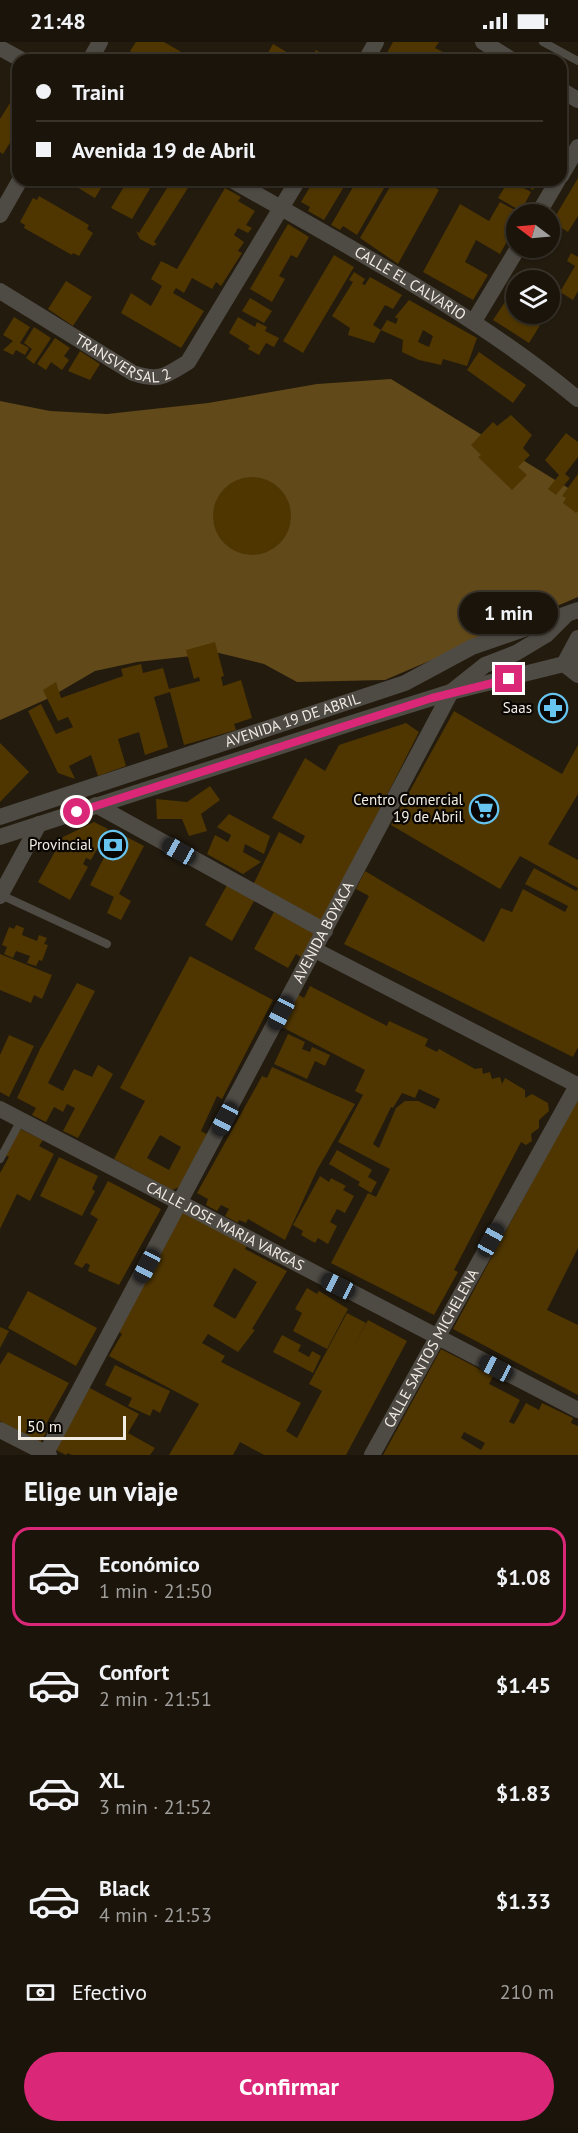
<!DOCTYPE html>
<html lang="es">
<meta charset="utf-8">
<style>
:root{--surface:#1a140a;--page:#231d13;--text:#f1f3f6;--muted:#9f9e9c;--line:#38332b;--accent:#db2777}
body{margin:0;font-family:"PT Sans",sans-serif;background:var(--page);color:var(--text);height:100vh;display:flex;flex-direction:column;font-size:22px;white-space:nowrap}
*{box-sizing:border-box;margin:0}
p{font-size:20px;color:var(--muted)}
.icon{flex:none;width:33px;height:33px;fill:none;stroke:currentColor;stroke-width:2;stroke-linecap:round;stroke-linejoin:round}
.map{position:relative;height:1413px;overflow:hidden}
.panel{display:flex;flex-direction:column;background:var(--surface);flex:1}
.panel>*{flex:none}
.guide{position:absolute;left:12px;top:12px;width:555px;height:132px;border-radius:18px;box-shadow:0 2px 4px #0004,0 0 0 2px var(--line);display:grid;align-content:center;height:132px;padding:0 24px;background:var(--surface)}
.needle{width:39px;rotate:286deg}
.tools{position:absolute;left:506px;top:162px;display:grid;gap:12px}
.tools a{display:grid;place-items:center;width:54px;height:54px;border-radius:50%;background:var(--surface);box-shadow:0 2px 4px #0004,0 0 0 2px var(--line);font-size:30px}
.scale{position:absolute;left:18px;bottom:15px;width:108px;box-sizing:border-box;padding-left:6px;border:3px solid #f2ede4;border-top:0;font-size:16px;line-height:21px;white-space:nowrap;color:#f2ede4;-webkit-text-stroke:4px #090603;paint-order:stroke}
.end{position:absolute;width:27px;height:27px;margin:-14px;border:8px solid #db2777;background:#fff;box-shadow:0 0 0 3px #fff}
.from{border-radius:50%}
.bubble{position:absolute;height:42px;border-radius:21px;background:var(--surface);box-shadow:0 2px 4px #0004,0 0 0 2px var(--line);font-size:20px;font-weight:700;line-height:42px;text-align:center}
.car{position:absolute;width:18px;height:36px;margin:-18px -9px;border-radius:8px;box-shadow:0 0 4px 2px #0007;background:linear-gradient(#222 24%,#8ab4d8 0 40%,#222 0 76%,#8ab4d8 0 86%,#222 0)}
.guide b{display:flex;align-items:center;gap:21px;height:57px;font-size:22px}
.guide b+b{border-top:2px solid var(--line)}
.guide i{width:15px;height:15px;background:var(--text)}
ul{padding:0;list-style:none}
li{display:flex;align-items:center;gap:18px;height:99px;margin:0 12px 9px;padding:0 12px;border:3px solid transparent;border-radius:18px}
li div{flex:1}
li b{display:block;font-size:22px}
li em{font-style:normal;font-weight:700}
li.on{border-color:var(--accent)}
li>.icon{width:54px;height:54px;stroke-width:1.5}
h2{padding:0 24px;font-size:27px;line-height:72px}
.pay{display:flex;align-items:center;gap:15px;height:66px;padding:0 24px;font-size:22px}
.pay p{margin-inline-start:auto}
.action{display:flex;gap:12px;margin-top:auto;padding:12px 24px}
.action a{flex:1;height:69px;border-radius:36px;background:var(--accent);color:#fff;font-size:24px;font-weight:700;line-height:69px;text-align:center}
.status{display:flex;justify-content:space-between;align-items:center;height:42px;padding:0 30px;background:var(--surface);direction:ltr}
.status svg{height:16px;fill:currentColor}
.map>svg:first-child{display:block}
.forest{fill:#624919}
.building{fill:#4f3601;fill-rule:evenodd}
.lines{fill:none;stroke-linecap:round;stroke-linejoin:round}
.lane{stroke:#4e4a44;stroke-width:8}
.street{stroke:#4e4a44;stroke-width:16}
.route{stroke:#db2777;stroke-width:8}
.labels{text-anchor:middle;stroke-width:4.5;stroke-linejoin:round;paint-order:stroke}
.street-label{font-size:15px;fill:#f2ede4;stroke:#090603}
.poi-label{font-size:15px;fill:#f2ede4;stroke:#090603;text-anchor:end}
</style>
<div class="status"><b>21:48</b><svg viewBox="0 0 49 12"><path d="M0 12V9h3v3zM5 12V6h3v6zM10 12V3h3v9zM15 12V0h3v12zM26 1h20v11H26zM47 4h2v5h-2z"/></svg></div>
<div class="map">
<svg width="578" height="1413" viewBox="0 0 578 1413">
<rect width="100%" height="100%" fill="#231b0e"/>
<path class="forest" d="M391 337 578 452V555L385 638 297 640 264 622 219 611 137 620 95 629 47 657 0 678V359L50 369 107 372 208 361 317 342Z"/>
<path class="building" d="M136 0H164L190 15 189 18H146L130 9Z
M393 0H439L435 6 449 13 446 18H383Z
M273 2 300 18H264Z
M316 8 333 18H310Z
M18 48V88L3 112 0 110V77Z
M561 73 567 77 568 89 561 101Z
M578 136V174L568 190 552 180Z
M65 138H106L95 156Z
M128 138H155L132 177 111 166Z
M172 138 198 139 191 141 154 200 157 202 153 204 140 197 136 189 139 191Z
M314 138H348L324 178 308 169 310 165 301 160Z
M357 138H382L387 141 357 193 343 184 340 188 331 183Z
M394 138H409L417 142 419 138H424L439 148 398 222 360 196Z
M509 138 531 150 521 169 498 156Z
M517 138H539L533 148Z
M225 146 241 155 238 159 255 169 246 183 252 186 248 191 238 186 234 193 244 200 238 209 242 211 221 244 216 240 212 247 192 236 184 251 176 246 173 251 204 269 181 306 121 271 131 251 151 264 162 244 151 237 161 219 177 227Z
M39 154 89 183 87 187 93 191 79 214 73 211 72 213 24 186 25 183 20 180 33 156 37 158Z
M500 160 522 172H516V183L500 212 476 198 465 220 488 233 473 258 423 230 460 162 489 179Z
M288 182 309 195 297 216 291 213 279 234 285 237 272 260 250 247Z
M571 211 578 215V249L573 258 560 250 575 224 567 219Z
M334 213 354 225 303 311 283 299Z
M354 230 365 237 362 242 365 243 370 235 402 253 393 267 385 263 373 283 381 288 374 301 348 293 350 286 332 274 353 240 349 238Z
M66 239 92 255 73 284 48 267Z
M549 243 560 250 549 267Z
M509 254 516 258V272H547L529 301 493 278Z
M250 256 272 269 264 281 242 269Z
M409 258 477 296 467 324 443 317 441 323 419 318 402 310 403 298 381 288 387 278 396 282 398 277 395 275ZM423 288 433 294 429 305 418 300Z
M14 275 30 285 20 301 29 306 25 313 16 308 13 313 3 308 13 299 3 293Z
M238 275 255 285 257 280 267 285 265 289 279 296 274 305 266 301 259 313 248 307 250 304 229 291Z
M34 285 51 296 34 322 26 316 32 307 24 301Z
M55 296 70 306 64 314 69 318 62 328 51 320 46 328 37 322Z
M80 309 100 322 90 338 68 329Z
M479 310 526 343 513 361 467 328Z
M511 373 532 393 523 406 530 413 518 425 527 433 512 448 478 415 481 413 471 403 493 380 497 384Z
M566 391 578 400V415L565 432 570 436 556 453 548 447 559 433 545 418Z
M578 432V469L576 471 563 461 566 456 562 454Z
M213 474a39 39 0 1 1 78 0a39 39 0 1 1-78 0Z
M215 600 224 634 221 635 223 644 241 638 252 676 234 682 236 688 184 703 170 650 154 655 168 705 145 713 139 690 118 697 126 724 98 734 91 713 69 724 75 737 58 731 28 669 41 662 56 692 73 685 68 675 58 679 43 648 56 640 61 656 123 634 121 627 141 622 143 631 163 626 169 647 200 639 199 635 194 637 186 608Z
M454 669 562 732 578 703V752L548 802 578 818V846L520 814 500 847 391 783Z
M406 681 419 690 322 881 253 843 279 790 301 802 305 794 272 776 305 716 325 729 339 703Z
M0 701 29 730 0 760Z
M210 744 220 758 201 772 207 789 189 794 182 777H157L156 757 187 760Z
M229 772 270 794 264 812 245 802 243 810 261 820 243 832 207 812 215 793 228 800 231 793 217 785Z
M94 780 108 787 91 818 86 816 83 822 88 825 70 858 38 840 63 795Z
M117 790 144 804 119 852 131 859 121 878 107 871 114 855 90 843Z
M534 826 576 849 578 847V1005L573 1015 344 902 369 854 356 847 365 829 484 900 501 866 512 870 523 847 565 870 568 864 525 842Z
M227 843 254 859 232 899 205 883Z
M274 870 317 893 304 917 296 912 288 926 254 907Z
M16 883 24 886 22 893 37 899 39 893 47 896 44 902 48 903 42 919 39 918 36 924 27 921 30 914 16 909 13 916 4 912 7 905 2 903 9 885 14 887Z
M0 912 52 933 42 957 34 953 31 961 0 948Z
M190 914 273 958 222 1057 217 1054 201 1089 210 1094 185 1143 172 1148 114 1117 145 1059 120 1046ZM160 1093 181 1105 169 1128 147 1116Z
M77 941 95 949 48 1041 63 1049 74 1027 92 1035 98 1023 113 1032 78 1096 63 1089 75 1066 67 1062 63 1070 54 1065 46 1080 32 1073 36 1066 17 1056 40 1007Z
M310 944 387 984 389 979 428 997 425 1004 437 1010 439 1007 475 1027 482 1026 483 1032 490 1030 492 1037 500 1035 502 1042 505 1036 525 1048V1056L532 1052 548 1061 549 1069 539 1078V1086L531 1092 532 1099 526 1103 521 1100 454 1228 458 1230 434 1273 331 1221 368 1151 376 1155 390 1127 338 1100 363 1053 355 1049 365 1028 280 984 297 952 304 956ZM419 1047 440 1057 435 1067 418 1059H405L396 1066 379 1106 373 1102 391 1065 393 1066 402 1051 415 1056Z
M288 992 305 1000 302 1007 310 1010 312 1005 330 1013 325 1024 315 1019 307 1037 274 1022Z
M9 993 34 1004 9 1055 0 1050V1013Z
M272 1025 355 1062 317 1128 285 1198 248 1177 246 1181 239 1178 238 1181 225 1174 229 1167 221 1163 217 1169 206 1163 208 1157 197 1151 262 1034 267 1036Z
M578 1055V1206L547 1268 578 1283V1353L453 1287Z
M20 1087 43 1098 39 1104 54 1112 30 1159 17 1152 0 1187V1131L9 1115 5 1113Z
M337 1108 372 1128 368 1135 377 1140 371 1151 358 1143 360 1140 329 1122Z
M59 1115 98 1134 92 1147 95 1149 82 1174 40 1154Z
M320 1134 329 1140 331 1136 346 1144 343 1148 354 1154 345 1171 337 1167 330 1180 337 1184 328 1202 318 1196 315 1201 301 1193 303 1189 293 1183Z
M108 1139 161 1167 119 1243 88 1229 90 1223 86 1221 82 1226 74 1222 98 1177 90 1172Z
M184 1167 248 1202 245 1207 287 1229 252 1287 255 1288 238 1310 208 1292 202 1301 225 1314 221 1320 301 1361 286 1389 297 1396 322 1349 309 1342 347 1271 366 1281 351 1309 368 1278 407 1299 346 1413H264L240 1400 233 1413H169L199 1362 109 1314 122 1292 118 1289ZM234 1226 257 1240 235 1277 213 1264Z
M307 1246 317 1252 319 1249 348 1267 327 1307 293 1289 302 1271 295 1267Z
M28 1249 97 1286 76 1324 8 1286Z
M0 1285 9 1289 0 1306Z
M282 1293 301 1303 298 1309 309 1315 312 1309 321 1314 313 1331 273 1310Z
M441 1307 493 1334 489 1342 520 1358 509 1380 514 1382 526 1361 539 1368 542 1361 573 1376 571 1381 578 1384V1413H383ZM464 1390 485 1401 481 1408 461 1396Z
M8 1310 69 1341 42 1389 46 1391 40 1401 0 1379V1323Z
M115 1323 170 1349 160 1371 153 1367 150 1374 128 1364 132 1356 105 1343Z
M88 1345 139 1372 128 1391 155 1406 150 1413H72L68 1411 66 1413 54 1407Z"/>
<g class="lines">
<path class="lane" d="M543 0 578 19
M1 853 107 902
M0 1117 21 1078"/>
<g class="street">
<path d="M483 0 512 18"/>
<path d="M0 6 22 18"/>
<path d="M90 18 100 0"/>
<path d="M366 18 376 0"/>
<path d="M561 48 578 58"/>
<path d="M561 134 578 105"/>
<path id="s1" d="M232 138C350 206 473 270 578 357"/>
<path d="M538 172 558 138"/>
<path d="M0 173 20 138"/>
<path id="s2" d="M0 249 133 331C160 340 165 334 188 320L298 138"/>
<path d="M474 279 518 206"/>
<path d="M578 596 564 622 578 633"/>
<path d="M96 763 325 889"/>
<path id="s3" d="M0 775 405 641 472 605 578 568"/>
<path d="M0 795 355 680 451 650 564 622 578 615"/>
<path d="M0 854 39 782"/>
<path d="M315 908 577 1043"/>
<path id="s4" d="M0 1067 578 1368"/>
<path d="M0 1388 49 1413"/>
<path id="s5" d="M45 1413 451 650 485 623 516 611 546 593 566 573"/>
<path id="s6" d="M372 1413 578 1042"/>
</g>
</g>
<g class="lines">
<path class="route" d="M77 770 432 656 509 637"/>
</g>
<defs>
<g id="pharmacy-ring" transform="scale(1.5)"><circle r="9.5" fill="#090603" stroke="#66c4ef" stroke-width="1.5"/><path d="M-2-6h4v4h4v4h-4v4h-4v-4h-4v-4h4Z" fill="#66c4ef"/></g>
<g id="supermarket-ring" transform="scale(1.5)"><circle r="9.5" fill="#090603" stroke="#66c4ef" stroke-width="1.5"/><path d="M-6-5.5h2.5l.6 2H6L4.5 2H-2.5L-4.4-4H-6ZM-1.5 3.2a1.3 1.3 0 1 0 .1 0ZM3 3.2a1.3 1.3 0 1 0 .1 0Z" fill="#66c4ef"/></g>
<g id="bank-ring" transform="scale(1.5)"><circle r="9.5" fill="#090603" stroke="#66c4ef" stroke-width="1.5"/><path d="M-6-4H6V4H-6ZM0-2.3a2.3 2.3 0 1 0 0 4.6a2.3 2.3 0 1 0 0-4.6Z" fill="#66c4ef"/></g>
</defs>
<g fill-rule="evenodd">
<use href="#pharmacy-ring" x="553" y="666"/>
<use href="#supermarket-ring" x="484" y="767"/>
<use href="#bank-ring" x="113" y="803"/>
</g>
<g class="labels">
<g class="street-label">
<text dy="5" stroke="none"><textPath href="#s1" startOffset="206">CALLE EL CALVARIO</textPath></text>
<text dy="5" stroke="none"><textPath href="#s2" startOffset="142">TRANSVERSAL 2</textPath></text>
<text dy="5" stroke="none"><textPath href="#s3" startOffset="308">AVENIDA 19 DE ABRIL</textPath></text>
<text dy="5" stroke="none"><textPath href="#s5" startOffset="592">AVENIDA BOYACA</textPath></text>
<text dy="5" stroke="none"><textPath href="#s4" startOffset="254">CALLE JOSE MARIA VARGAS</textPath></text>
<text dy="5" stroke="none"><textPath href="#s6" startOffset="122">CALLE SANTOS MICHELENA</textPath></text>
</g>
<g class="poi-label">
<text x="532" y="671">Saas</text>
<text x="463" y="763">Centro Comercial<tspan x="463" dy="17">19 de Abril</tspan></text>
<text x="92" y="808">Provincial</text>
</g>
</g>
</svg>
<div class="tools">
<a><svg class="needle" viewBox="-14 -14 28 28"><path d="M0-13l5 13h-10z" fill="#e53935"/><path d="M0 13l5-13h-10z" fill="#9f9e9c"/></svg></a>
<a><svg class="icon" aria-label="layers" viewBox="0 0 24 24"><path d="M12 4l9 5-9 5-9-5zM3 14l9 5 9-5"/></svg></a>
</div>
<div class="scale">50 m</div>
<i class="end from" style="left:77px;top:770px"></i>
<i class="end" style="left:509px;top:637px"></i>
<div class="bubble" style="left:459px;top:550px;width:99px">1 min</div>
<i class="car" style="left:179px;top:809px;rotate:299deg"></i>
<i class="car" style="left:281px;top:971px;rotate:208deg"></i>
<i class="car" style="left:225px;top:1077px;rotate:208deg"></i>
<i class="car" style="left:491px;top:1198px;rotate:29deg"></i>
<i class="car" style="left:147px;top:1224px;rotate:208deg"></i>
<i class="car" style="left:338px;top:1244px;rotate:297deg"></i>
<i class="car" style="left:496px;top:1326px;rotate:298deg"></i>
<div class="guide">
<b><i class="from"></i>Traini</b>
<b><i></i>Avenida 19 de Abril</b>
</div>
</div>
<section class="panel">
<h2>Elige un viaje</h2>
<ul>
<li class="on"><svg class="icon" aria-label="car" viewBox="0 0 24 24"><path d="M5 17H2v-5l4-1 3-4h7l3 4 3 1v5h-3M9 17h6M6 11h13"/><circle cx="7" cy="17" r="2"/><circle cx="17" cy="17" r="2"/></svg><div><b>Económico</b><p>1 min · 21:50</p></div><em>$1.08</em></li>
<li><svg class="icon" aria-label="car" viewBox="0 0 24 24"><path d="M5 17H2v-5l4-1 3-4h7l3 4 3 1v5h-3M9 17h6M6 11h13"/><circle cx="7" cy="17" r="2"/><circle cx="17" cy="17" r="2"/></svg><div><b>Confort</b><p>2 min · 21:51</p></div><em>$1.45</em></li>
<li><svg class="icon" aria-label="car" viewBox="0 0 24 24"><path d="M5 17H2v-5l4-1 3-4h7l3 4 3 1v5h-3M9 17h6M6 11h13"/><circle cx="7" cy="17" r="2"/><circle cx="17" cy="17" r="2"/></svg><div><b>XL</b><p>3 min · 21:52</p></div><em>$1.83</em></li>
<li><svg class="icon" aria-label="car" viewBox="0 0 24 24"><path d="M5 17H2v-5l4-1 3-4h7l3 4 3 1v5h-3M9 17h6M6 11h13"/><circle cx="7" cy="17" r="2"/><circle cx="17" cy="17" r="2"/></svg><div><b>Black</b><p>4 min · 21:53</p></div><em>$1.33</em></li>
</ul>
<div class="pay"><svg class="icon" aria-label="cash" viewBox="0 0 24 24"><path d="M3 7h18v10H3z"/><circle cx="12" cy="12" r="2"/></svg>Efectivo<p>210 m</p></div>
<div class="action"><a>Confirmar</a></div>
</section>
